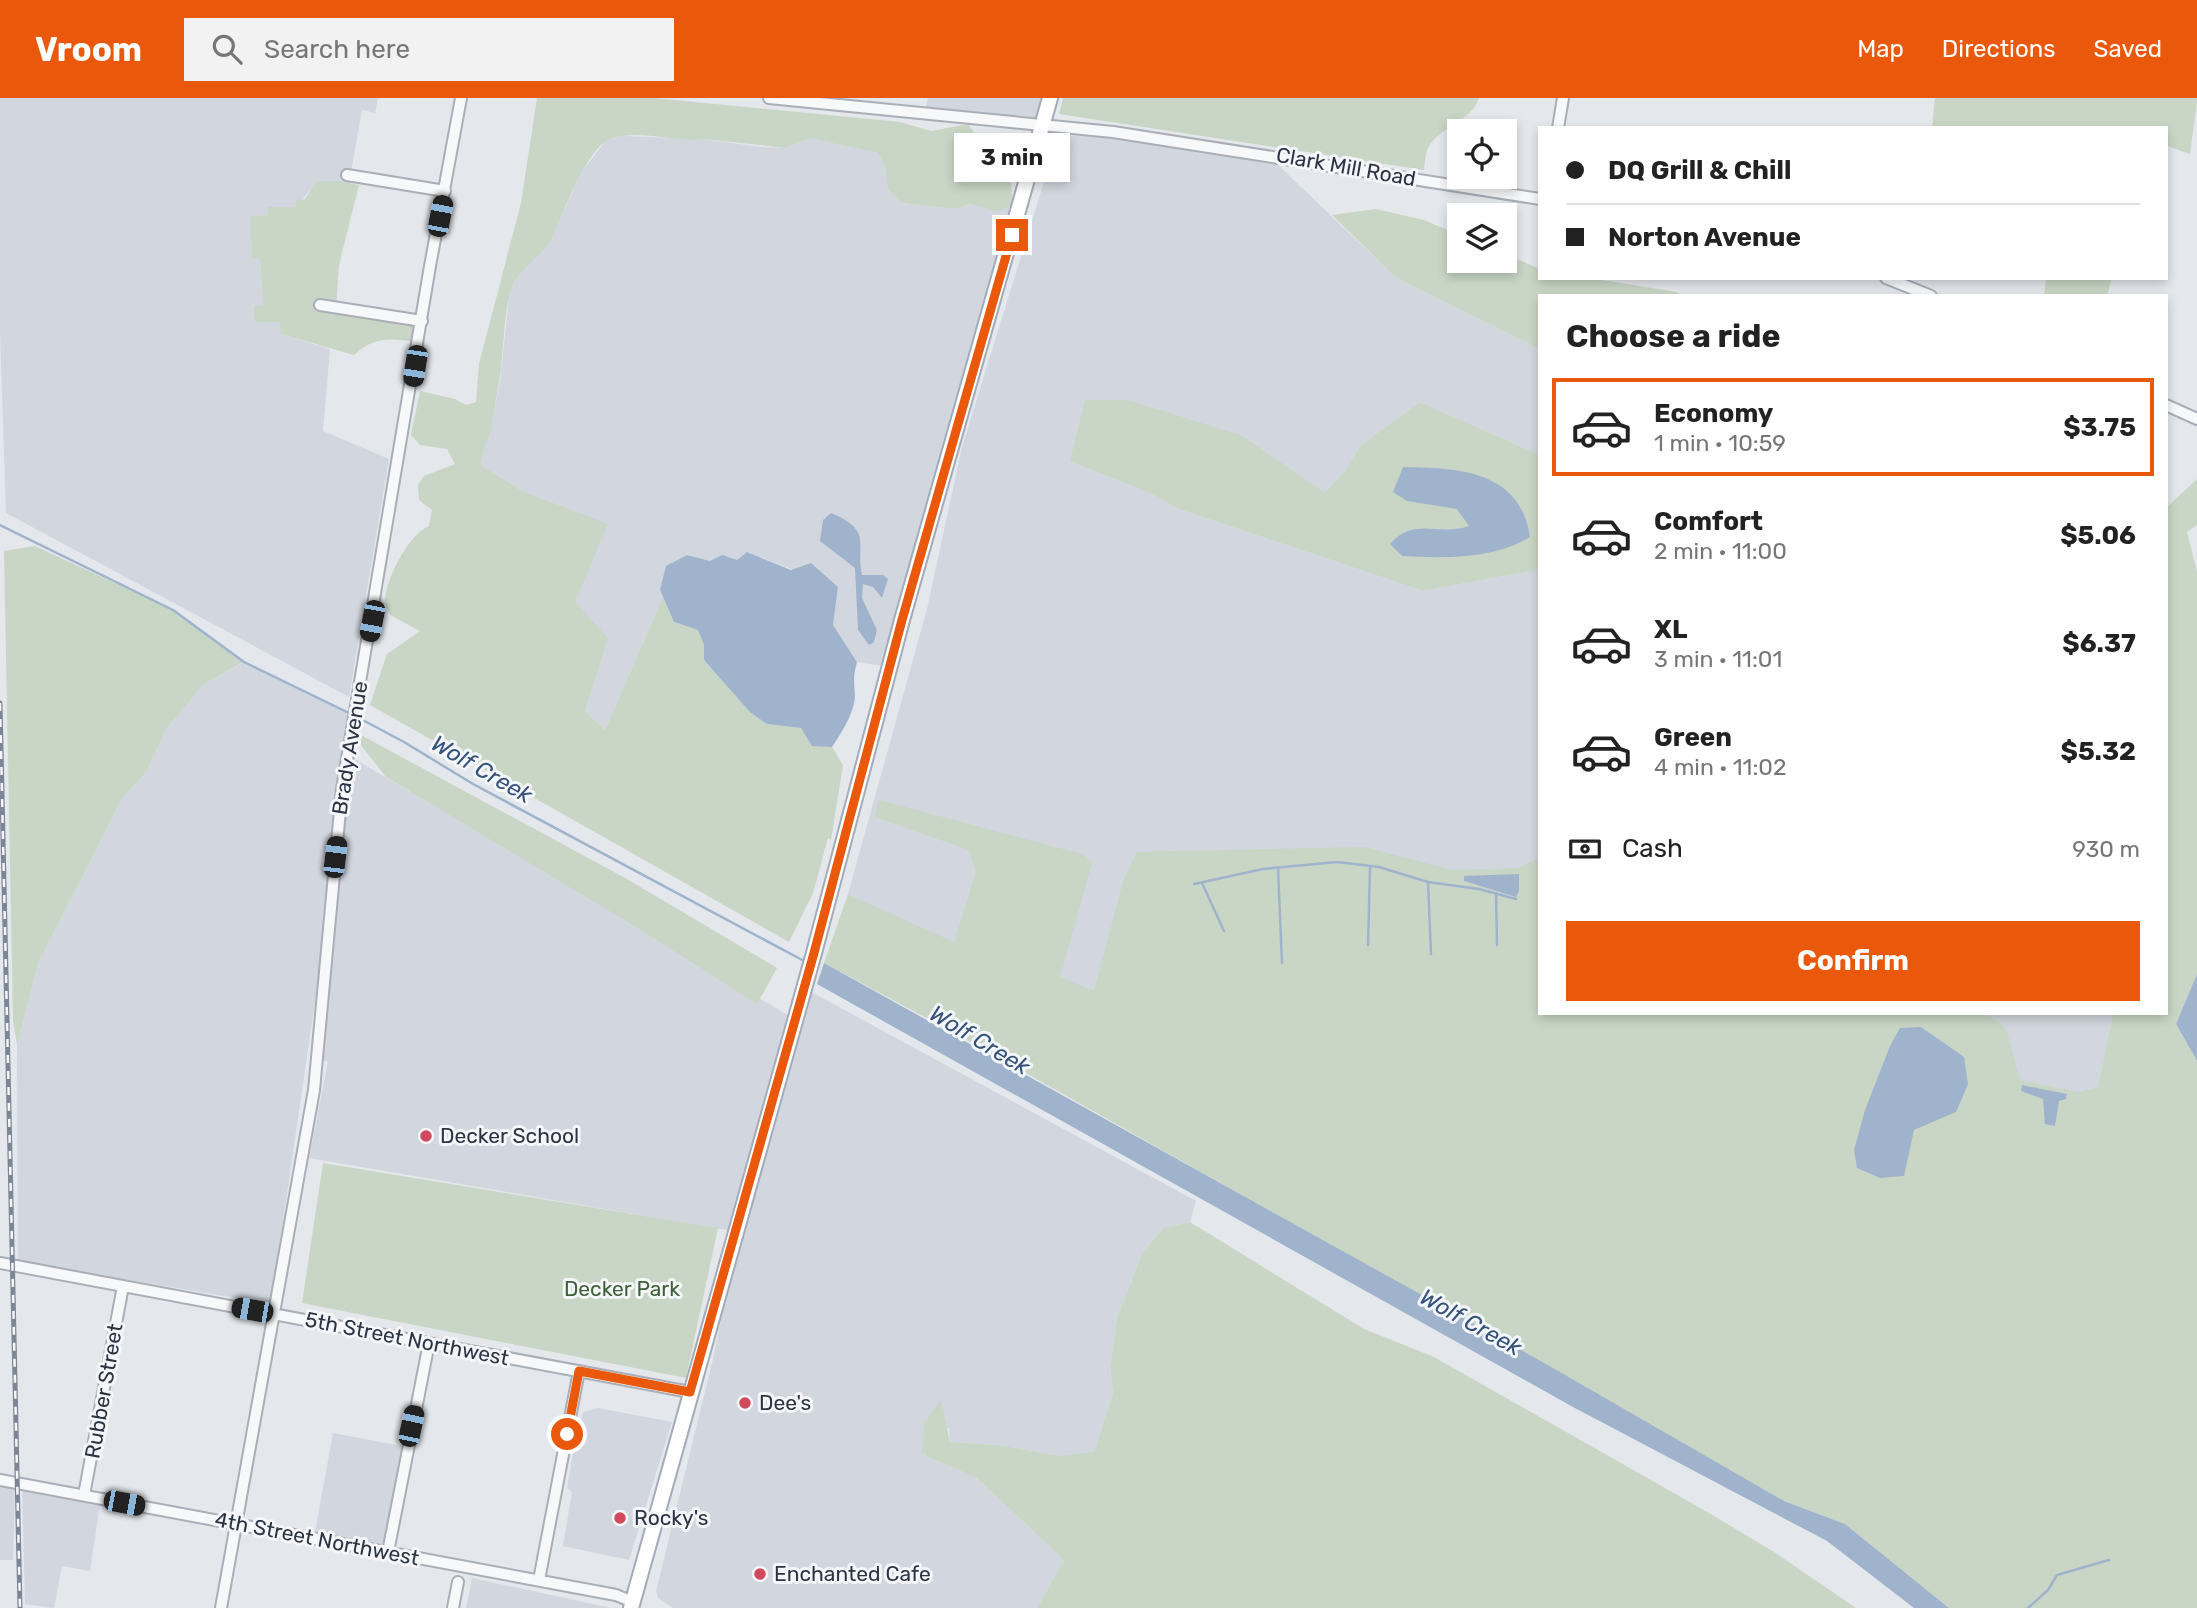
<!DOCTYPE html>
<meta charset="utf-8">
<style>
:root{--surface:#fff;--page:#f2f2f2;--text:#222;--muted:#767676;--line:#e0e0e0;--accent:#ea580c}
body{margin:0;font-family:Rubik,sans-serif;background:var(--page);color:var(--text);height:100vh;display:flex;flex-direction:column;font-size:26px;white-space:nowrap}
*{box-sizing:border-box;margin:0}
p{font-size:23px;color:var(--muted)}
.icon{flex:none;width:38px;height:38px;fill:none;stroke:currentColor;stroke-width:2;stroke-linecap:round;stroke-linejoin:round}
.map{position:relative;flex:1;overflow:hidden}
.side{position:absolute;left:1538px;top:196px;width:630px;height:721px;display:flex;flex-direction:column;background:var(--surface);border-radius:0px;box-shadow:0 4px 10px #0003}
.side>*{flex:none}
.top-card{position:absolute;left:1538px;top:28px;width:630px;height:154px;border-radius:0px;box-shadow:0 4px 10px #0003;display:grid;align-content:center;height:154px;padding:0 28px;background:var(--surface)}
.buttons{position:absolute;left:1447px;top:21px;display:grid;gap:14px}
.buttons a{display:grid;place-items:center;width:70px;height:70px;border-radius:0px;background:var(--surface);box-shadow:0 4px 10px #0003;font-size:35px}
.end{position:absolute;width:32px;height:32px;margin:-16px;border:9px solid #ea580c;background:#fff;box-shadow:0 0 0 4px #fff}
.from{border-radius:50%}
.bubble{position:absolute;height:49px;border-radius:0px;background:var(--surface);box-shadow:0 4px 10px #0003;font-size:23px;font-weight:700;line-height:49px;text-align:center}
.car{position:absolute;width:21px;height:42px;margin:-21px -10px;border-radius:9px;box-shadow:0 0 5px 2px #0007;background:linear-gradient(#222 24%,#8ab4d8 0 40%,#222 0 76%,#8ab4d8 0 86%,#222 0)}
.top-card b{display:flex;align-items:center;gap:24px;height:66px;font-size:26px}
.top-card b+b{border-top:2px solid var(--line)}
.top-card i{width:18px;height:18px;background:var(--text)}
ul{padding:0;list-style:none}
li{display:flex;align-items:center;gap:21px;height:98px;margin:0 14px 10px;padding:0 14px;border:4px solid transparent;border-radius:0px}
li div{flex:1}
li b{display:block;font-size:26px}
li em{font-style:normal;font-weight:700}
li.on{border-color:var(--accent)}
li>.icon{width:63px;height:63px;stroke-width:1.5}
h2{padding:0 28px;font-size:32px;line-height:84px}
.pay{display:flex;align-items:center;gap:18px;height:77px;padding:0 28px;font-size:26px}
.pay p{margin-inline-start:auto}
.button{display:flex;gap:14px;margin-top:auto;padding:14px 28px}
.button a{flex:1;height:80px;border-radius:0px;background:var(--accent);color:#fff;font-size:28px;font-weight:700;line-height:80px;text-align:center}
header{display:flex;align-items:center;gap:42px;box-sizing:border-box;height:98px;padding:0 35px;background:var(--accent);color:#fff}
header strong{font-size:33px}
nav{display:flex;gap:38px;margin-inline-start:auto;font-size:24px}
.search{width:490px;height:63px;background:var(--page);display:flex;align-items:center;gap:18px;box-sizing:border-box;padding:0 24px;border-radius:0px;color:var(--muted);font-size:26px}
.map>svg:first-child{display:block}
.built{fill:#d2d6de}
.green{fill:#c9d6c5}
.water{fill:#9fb4cc}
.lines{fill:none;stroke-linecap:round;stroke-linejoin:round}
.stream{stroke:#9fb4cc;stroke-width:2.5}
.minor-casing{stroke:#a9aeb7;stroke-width:14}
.major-casing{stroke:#a3abb8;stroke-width:18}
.minor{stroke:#f7f8fa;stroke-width:10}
.major{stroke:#fff;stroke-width:14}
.rail-casing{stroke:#7d8696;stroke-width:5}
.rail{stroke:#f4f6f9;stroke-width:2.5;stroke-dasharray:8;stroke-linecap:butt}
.route{stroke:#ea580c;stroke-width:9}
.poi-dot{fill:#d1495b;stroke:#f4f6f9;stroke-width:2.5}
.labels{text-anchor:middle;stroke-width:6;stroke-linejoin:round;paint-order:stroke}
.street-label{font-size:21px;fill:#2b3445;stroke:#f4f6f9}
.poi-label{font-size:21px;fill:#2b3445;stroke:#f4f6f9;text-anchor:start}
.park-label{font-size:21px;fill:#3f6138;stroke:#f4f6f9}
.water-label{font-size:23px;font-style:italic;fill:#34527a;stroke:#f4f6f9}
</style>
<header>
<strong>Vroom</strong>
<div class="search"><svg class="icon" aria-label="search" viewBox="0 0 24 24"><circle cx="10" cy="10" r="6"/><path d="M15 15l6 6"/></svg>Search here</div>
<nav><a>Map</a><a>Directions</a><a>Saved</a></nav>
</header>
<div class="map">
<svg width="2197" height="1510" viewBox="0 0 2197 1510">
<rect width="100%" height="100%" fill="#e4e7ec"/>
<path class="built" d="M0 0H378L375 15 362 12 349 85 340 83 311 91 296 109H269L268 117 250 118 253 161H260L263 207 257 224H281V236L330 251 323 333 389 361 349 599 6 415 0 233Z
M928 0H1046L1041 22 925 12Z
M1092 37 1275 64 1395 179 1540 251V357L1420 304 1361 347 1345 373 1325 396 1243 338 1070 362 1148 394 1179 411 1423 493 1540 471V893L1223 882 1104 921 848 796 927 511 962 349 1058 39Z
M622 38 704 41 760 49 786 50 810 40 835 45 878 55 885 68 888 92 902 105 956 111 970 106 999 114 1013 106 885 568 857 564 833 527 838 489 747 454 738 462 710 463 687 457 660 492 663 499 605 632 585 613 607 540 575 505 572 413 524 394 481 367 482 350 490 335 500 282 510 192 519 176 552 139 581 75 606 42Z
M244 564 350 615 323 848 271 1206 18 1163 17 947 38 866 121 702 147 673 166 631 203 587Z
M348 657 791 919 727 1132 309 1060 328 964 318 960Z
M804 890 1196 1103 1190 1124 1163 1130 1142 1156 1117 1220 1110 1268 1113 1296 1096 1353 1060 1358 1000 1347 950 1344 949 1329 921 1356 977 1380 1064 1462 1037 1510H673L658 1500 656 1493 713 1261 749 1085Z
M1932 915H2113L2092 1020 2086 1120Z
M598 1310 672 1324 629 1462 563 1448 572 1394 567 1390 574 1350 583 1314Z
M333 1335 407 1349 388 1454 314 1440Z
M0 1382 15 1385 13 1462H0Z
M22 1386 101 1400 90 1473 62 1468 54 1510 25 1506Z
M472 1480 611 1510H466Z"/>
<path class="green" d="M537 0H654L900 24 931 33 968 26 978 40 979 61 1009 66 1013 106 999 114 970 106 956 111 902 105 888 92 885 68 878 55 810 40 786 50 704 41C674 45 640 30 610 41 588 49 563 115 554 136 544 158 516 170 510 195 503 224 504 255 499 284 496 300 494 316 491 331 488 344 482 352 481 367L524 394 608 426 575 504 608 540 585 613 605 632 663 499 674 524 698 532 704 547V563L767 626 802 630 812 647 832 649 843 667 831 742 828 740 813 795 789 844 370 607 387 556 420 533 390 517C388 512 385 506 385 501 387 479 409 436 429 428L432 412 419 402 418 387 424 378 455 366 447 351 420 347 411 337 420 293 455 301 466 307 476 304 479 266 521 105Z
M1063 0H1479C1471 24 1440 28 1428 50 1425 56 1425 65 1424 72L1059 16Z
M1935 0H2197V3L2190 56 2167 48 2166 30H1932Z
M317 83H340L359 87 339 167 336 209 422 223 418 244C390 241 376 237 354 257L281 236 280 224H257L254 221V208L263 207 260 161H252L250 118 268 117V109H296V103L305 101Z
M1376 111 1424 122 1459 137 1460 163H1505V156L1540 171V180H1589L1677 194 1681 198H1540V251L1395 179 1332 117Z
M2046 180H2112L2107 198H2044Z
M1085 302H1128L1243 338 1325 395 1345 373 1361 347 1420 304 1540 357V471L1423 493 1179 411 1148 394 1070 363Z
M2197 381V427L2187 434 2197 474V876L2176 926 2197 963V1510H1949L1845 1426 1784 1403 962 939 824 865 848 796 954 844 976 774 969 752 875 719 879 702 1082 756 1092 765 1060 879 1094 893 1123 784 1137 754 1365 749 1452 772 1518 770 1540 759V915H1985L2006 930 2020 982 2079 994 2098 989 2113 915H2166L2167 409Z
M35 448 173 512 243 564 203 587 166 631 147 673 121 702 38 866 17 947 13 922 4 453Z
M359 636 627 781 777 870 757 906 641 832 386 679 360 646Z
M323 1065 718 1130 686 1280 302 1205Z
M1190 1124 1364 1231 1434 1259 1709 1415 1774 1454 1856 1510H1037L1064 1462 977 1380 921 1356 925 1324 941 1302 950 1344 1000 1347 1060 1358 1095 1353 1113 1296 1110 1268 1117 1220 1142 1156 1163 1130Z"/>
<path class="water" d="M1403 369C1459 370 1520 372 1530 439 1492 462 1446 460 1402 458L1390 446C1415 418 1438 439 1469 428L1457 411 1407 403 1393 394Z
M831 415C874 433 855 446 862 477H883L888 481 882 500 873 489 863 486 862 500 877 532 874 544 869 547 858 532 855 470 820 443 823 422Z
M747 454 791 472 811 465 838 489 833 527 857 564C853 579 854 583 855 597 855 614 841 636 832 649L812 648 801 630 767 626 750 614 704 562V547L698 532 674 524 660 492 666 468 687 457 710 463 722 457 737 462Z
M1519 776V793L1516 799 1464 783V778Z
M824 865 1539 1262 1784 1403 1845 1426 1949 1510H1914L1827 1443 1573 1309 817 886Z
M2197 876V963L2176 926Z
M1921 929 1964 959 1968 986 1956 1014 1914 1032 1904 1078 1880 1080 1857 1070 1854 1052 1865 1012 1890 948 1900 930Z
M2022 987 2067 996 2066 1001 2059 1003 2055 1028 2045 1026 2043 1001 2021 993Z"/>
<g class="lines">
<path class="stream" d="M0 427 173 512 244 564 351 616
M357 619 404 644 473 686 806 864
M1278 770 1282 865
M1428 784 1431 856
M1202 785 1224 833
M1194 786 1263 771 1337 764 1379 769 1428 784 1479 791 1516 801
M1496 795 1497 847
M1368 847 1370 770
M2028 1510 2048 1492 2057 1477 2109 1462"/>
<g class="minor-casing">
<path id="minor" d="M769 0 1113 34 1540 101
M1558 30 1563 0
M347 77 445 93
M1886 180 1931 198
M320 207 422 223
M2166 307 2197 321
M0 1165 690 1294
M0 1382 616 1497 633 1504
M84 1397 123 1188
M388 1454 429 1245
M539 1482 579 1273
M221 1510 314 992 342 691 430 168 461 0
M453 1510 458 1484"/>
</g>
<g class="major-casing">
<path id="major" d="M631 1510 814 855 902 522 1050 0"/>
</g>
<use href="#minor" class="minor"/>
<use href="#major" class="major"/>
<g class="rail-casing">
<path id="rail" d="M0 605 20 1510"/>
</g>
<use href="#rail" class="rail"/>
</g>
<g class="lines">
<path class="route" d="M567 1336 579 1273 690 1294 814 855 902 522 1012 137"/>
</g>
<g class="poi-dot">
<circle cx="426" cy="1038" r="7"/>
<circle cx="745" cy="1305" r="7"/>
<circle cx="620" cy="1420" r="7"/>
<circle cx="760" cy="1476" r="7"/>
</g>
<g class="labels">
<g class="street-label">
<text transform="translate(1346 69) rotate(10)" y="7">Clark Mill Road</text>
<text transform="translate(350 650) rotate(-81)" y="7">Brady Avenue</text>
<text transform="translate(407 1241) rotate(11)" y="7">5th Street Northwest</text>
<text transform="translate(104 1293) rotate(-80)" y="7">Rubber Street</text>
<text transform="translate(317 1441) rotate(11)" y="7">4th Street Northwest</text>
</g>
<g class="poi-label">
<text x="440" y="1045">Decker School</text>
<text x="759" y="1312">Dee's</text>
<text x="634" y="1427">Rocky's</text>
<text x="774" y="1483">Enchanted Cafe</text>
</g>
<g class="park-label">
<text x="622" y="1198">Decker Park</text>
</g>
<g class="water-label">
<text transform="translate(482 671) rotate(30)" y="8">Wolf Creek</text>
<text transform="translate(980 942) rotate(31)" y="8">Wolf Creek</text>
<text transform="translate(1471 1224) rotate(29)" y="8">Wolf Creek</text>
</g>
</g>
</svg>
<div class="buttons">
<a><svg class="icon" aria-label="locate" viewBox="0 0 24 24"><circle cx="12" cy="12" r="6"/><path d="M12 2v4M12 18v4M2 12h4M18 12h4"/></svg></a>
<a><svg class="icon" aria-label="layers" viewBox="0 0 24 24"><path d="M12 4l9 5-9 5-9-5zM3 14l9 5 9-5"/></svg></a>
</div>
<i class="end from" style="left:567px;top:1336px"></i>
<i class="end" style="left:1012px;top:137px"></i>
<div class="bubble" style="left:954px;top:35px;width:116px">3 min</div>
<i class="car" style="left:440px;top:118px;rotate:11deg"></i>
<i class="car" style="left:415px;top:268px;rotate:189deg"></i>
<i class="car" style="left:372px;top:523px;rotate:191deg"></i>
<i class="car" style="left:335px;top:759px;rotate:7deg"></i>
<i class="car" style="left:252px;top:1212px;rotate:280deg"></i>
<i class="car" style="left:411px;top:1328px;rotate:12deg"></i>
<i class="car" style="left:124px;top:1405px;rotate:101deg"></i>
<div class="top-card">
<b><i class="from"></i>DQ Grill &amp; Chill</b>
<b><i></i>Norton Avenue</b>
</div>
<section class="side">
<h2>Choose a ride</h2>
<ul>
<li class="on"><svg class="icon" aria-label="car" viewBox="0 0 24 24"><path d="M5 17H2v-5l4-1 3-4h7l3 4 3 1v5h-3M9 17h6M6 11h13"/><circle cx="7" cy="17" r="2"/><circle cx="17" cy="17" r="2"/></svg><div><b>Economy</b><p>1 min · 10:59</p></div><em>$3.75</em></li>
<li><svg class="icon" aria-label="car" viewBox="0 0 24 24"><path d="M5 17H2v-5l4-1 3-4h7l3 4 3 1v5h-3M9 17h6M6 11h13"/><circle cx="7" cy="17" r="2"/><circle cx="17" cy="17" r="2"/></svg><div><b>Comfort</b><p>2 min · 11:00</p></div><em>$5.06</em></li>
<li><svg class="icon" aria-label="car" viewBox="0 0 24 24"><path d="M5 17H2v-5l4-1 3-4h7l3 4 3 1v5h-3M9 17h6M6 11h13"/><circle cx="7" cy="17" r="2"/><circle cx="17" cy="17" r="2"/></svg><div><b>XL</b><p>3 min · 11:01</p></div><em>$6.37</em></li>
<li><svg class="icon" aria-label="car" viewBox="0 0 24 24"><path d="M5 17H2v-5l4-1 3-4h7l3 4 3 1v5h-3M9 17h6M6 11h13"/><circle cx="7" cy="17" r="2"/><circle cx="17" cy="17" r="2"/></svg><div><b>Green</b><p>4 min · 11:02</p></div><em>$5.32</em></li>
</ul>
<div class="pay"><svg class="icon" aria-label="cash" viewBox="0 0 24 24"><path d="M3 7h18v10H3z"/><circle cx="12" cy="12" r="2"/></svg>Cash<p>930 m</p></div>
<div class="button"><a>Confirm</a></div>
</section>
</div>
